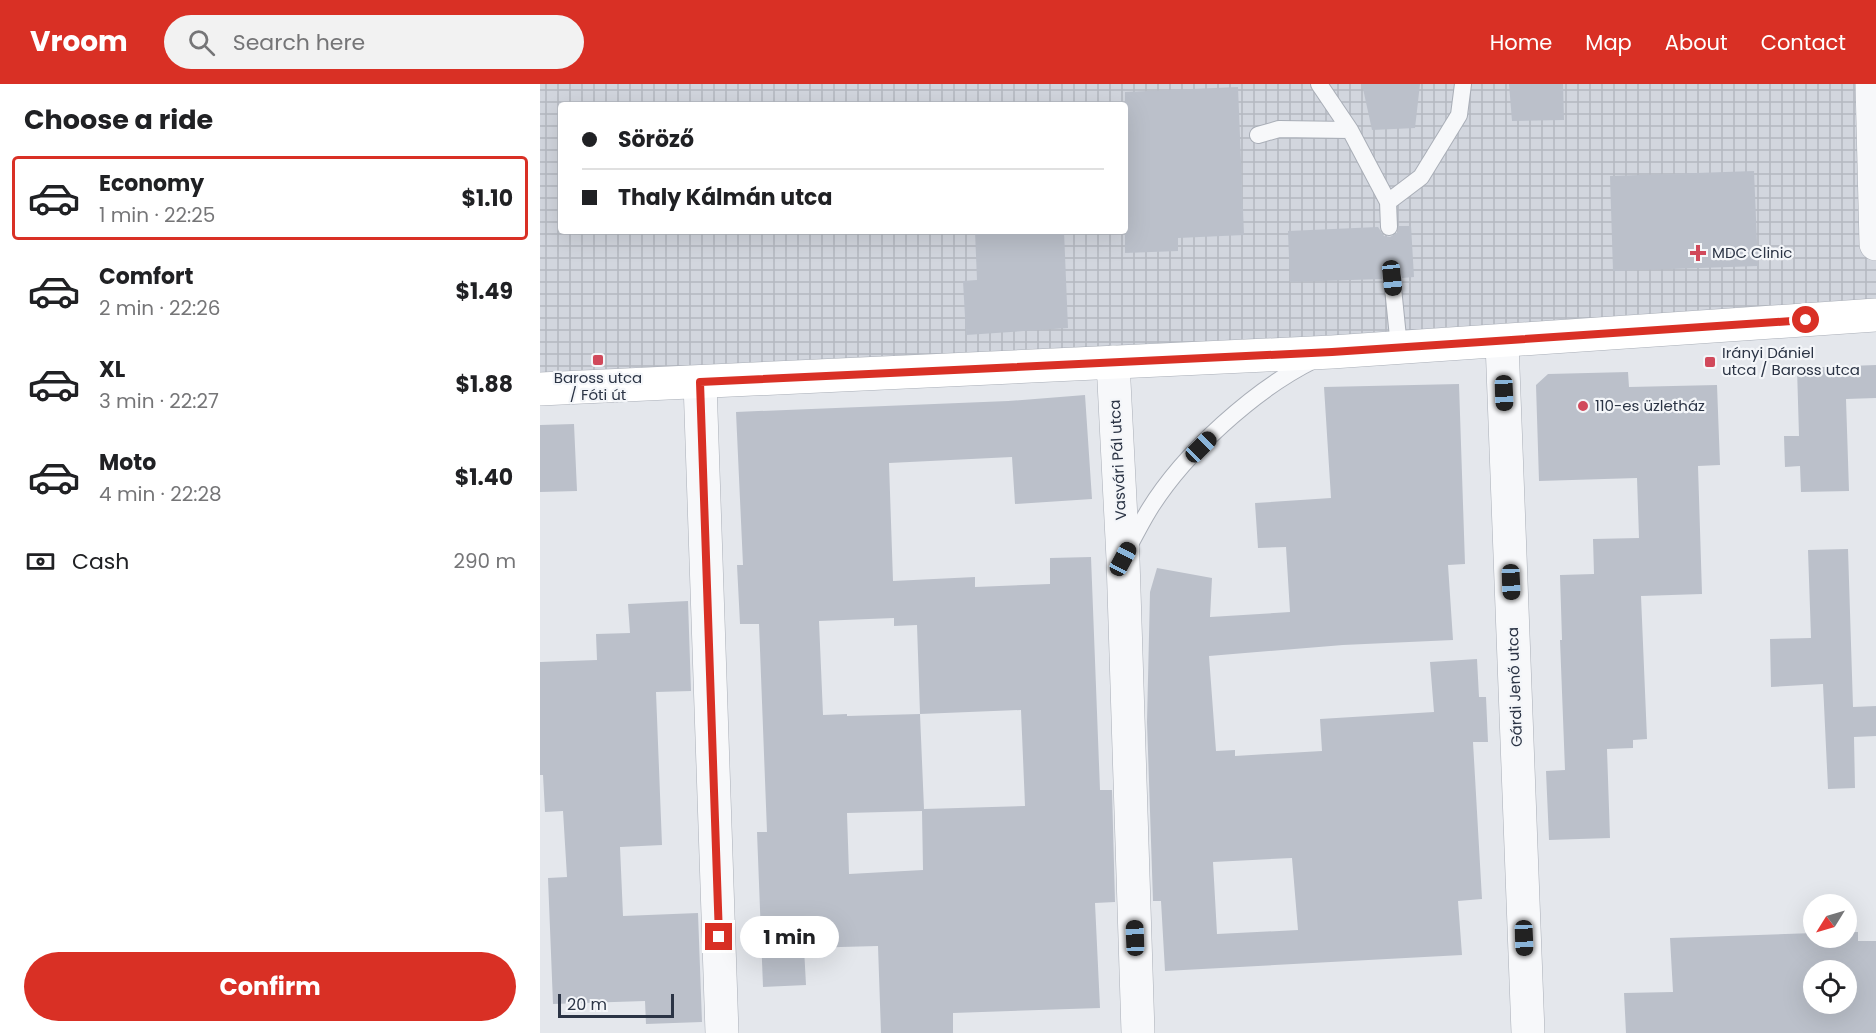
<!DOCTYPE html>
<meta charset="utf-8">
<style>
:root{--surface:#fff;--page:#f2f2f2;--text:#202124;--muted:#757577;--line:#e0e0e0;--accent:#d93025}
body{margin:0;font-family:Poppins,sans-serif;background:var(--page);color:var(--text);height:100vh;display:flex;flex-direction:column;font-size:22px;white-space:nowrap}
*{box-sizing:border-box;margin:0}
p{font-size:20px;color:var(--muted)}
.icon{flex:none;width:33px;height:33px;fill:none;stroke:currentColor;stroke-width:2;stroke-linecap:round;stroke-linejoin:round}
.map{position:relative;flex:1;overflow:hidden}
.side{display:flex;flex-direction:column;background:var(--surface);width:540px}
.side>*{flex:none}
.top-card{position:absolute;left:18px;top:18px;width:570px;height:132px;border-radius:6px;box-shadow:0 6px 24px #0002;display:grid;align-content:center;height:132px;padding:0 24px;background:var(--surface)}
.needle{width:39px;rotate:233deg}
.controls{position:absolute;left:1263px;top:810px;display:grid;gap:12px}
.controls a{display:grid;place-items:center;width:54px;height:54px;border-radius:50%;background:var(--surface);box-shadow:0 6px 24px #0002;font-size:30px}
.scale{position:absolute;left:18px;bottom:15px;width:116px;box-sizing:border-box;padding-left:6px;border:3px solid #2b3445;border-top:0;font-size:16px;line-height:21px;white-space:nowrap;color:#2b3445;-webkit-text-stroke:4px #f4f6f9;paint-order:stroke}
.end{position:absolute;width:27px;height:27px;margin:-14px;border:8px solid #d93025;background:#fff;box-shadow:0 0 0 3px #fff}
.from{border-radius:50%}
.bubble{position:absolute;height:42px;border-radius:21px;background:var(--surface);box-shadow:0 6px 24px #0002;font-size:20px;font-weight:700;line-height:42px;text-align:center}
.car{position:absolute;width:18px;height:36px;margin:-18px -9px;border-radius:8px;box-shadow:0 0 4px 2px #0007;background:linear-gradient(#222 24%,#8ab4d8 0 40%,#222 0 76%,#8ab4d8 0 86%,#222 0)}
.top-card b{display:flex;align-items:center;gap:21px;height:57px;font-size:22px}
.top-card b+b{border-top:2px solid var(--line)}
.top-card i{width:15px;height:15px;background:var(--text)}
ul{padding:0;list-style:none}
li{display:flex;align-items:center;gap:18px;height:84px;margin:0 12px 9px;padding:0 12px;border:3px solid transparent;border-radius:6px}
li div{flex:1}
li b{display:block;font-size:22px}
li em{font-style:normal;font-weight:700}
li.active{border-color:var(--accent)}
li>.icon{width:54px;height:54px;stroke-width:1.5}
h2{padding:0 24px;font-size:27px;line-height:72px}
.pay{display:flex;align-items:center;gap:15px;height:66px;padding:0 24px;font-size:22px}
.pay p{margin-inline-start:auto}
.cta{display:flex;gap:12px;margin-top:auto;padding:12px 24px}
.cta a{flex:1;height:69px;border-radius:36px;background:var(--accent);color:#fff;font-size:24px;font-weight:700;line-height:69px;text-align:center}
header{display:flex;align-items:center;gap:36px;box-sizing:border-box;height:84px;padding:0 30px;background:var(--accent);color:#fff}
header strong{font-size:28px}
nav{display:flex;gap:33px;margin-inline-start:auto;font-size:21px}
.search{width:420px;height:54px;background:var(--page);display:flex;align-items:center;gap:15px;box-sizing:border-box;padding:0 21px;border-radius:33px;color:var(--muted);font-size:22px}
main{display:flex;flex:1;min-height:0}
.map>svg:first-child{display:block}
.industrial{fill:url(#industrial-grid);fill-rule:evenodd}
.building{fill:#bbc0ca;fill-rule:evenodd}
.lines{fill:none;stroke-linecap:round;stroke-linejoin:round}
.lane-casing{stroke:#a9aeb7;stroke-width:18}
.street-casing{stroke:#a9aeb7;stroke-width:34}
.secondary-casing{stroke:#a9aeb7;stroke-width:34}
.lane{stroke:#f7f8fa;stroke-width:16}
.street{stroke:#f7f8fa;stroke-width:33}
.secondary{stroke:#fff;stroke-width:33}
.route{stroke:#d93025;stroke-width:8}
.poi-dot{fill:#d1495b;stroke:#f4f6f9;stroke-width:2}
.labels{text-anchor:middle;stroke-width:4.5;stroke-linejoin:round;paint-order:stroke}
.poi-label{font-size:15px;fill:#2b3445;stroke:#f4f6f9;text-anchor:start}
.street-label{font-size:15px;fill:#2b3445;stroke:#f4f6f9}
</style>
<header>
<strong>Vroom</strong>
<div class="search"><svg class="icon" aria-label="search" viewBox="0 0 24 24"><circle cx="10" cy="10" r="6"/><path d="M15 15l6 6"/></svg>Search here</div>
<nav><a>Home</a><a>Map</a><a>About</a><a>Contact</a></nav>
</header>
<main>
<section class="side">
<h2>Choose a ride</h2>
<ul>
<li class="active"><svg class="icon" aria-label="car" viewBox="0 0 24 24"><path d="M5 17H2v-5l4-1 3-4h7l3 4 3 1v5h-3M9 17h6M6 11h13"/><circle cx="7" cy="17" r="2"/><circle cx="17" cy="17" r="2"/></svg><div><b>Economy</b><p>1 min · 22:25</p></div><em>$1.10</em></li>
<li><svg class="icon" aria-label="car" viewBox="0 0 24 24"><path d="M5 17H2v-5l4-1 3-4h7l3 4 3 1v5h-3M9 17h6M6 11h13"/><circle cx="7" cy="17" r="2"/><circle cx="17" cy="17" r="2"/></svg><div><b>Comfort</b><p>2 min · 22:26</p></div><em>$1.49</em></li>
<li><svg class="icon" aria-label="car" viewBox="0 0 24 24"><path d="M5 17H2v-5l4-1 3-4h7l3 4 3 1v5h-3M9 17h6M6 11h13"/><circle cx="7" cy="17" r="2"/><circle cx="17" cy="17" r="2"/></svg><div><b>XL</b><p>3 min · 22:27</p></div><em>$1.88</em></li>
<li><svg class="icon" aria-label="car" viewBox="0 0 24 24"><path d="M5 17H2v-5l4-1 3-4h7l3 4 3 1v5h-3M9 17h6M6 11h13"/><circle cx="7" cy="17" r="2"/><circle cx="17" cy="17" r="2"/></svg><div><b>Moto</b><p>4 min · 22:28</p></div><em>$1.40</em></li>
</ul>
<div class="pay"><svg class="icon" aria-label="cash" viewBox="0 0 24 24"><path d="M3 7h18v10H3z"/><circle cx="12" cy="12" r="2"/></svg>Cash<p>290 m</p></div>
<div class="cta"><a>Confirm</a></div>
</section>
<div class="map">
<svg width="1336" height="949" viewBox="0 0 1336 949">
<defs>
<pattern id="industrial-grid" width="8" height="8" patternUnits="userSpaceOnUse" patternTransform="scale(1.5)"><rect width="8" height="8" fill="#d2d6de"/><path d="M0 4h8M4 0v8" fill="none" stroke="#b4b8c0"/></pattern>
</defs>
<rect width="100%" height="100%" fill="#e4e7ec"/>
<path class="industrial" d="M0 0H1336V225L0 290ZM21 21H585V147H21Z"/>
<path class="building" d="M822 0H880L875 44 832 46Z
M969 0H1023L1024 36 972 37Z
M698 3 704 151 638 154V167L585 169V8Z
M1214 87 1218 182 1073 187 1070 92Z
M859 142H871L874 193 862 194 860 187 852 184 845 186 842 195 750 198 748 147 838 143 844 152 850 153 858 148Z
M435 147H524L528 244 426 251 423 197 437 196Z
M1336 281V314L1306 315 1309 407 1261 408 1260 382 1245 383 1244 352H1259L1257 284Z
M1088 288 1089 303 1177 301 1180 381 1158 382 1162 510 1101 512 1107 655 1093 656V664L1067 665 1070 754 1009 756 1006 687 1025 686 1020 556H1022L1020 491 1054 490 1053 455 1099 454 1097 394 999 397 996 301 1008 290Z
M919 300 925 480 908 481 913 556 803 561 669 572 676 667 695 666V672L782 667 780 635 894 628 890 578 937 575 939 613H946L948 658H933L942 815 918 817 922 871 625 887 621 817H613L607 638 610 508 617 484 672 494 670 533 750 528 746 463 718 464 715 419 791 414 784 303ZM752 774 758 846 677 850 673 778Z
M545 311 552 415 475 420 472 373 349 379 353 497 435 493V503L510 500V474L551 473 560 706H572L575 818 555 819 560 924 413 929V949H341L338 862 264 864 266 901 223 903 217 748H227L219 540H200L197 481H203L196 328 468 317ZM354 534V542L377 541 380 630 307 632V630L283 631 279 537ZM481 626 485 722 384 725 380 630ZM382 727 383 786 309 790 307 729Z
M34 340 37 407 0 408V341Z
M1308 465 1313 623 1336 622V652L1314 653 1315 704 1288 705 1283 600 1231 603 1230 555 1271 554 1268 466Z
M148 517 151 607 116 608 122 761 80 763 83 832 158 829 162 938 106 940 105 917 13 920 8 794 27 793 23 727 5 728 3 691H0V578L57 576 56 550 90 549 88 520Z
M1306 848H1318V857H1336V949H1086L1084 909 1133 908 1130 854 1274 849V854H1306ZM1274 886H1306V920H1274Z"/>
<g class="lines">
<g class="lane-casing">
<path id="lane" d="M779 0 810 46
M718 51 739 45 810 46 848 118 881 93 919 31 923 0
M848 118 849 143
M852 194 859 263
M587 466C594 453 601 439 609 426 644 369 715 305 774 276"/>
</g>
<g class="street-casing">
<path id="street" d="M1332 0 1336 160
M962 258 988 949
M573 278 583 475 598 949
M160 298 182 949"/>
</g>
<g class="secondary-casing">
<path id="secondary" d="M0 305 792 268 1336 231"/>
</g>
<use href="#lane" class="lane"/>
<use href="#street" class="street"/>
<use href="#secondary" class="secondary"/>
</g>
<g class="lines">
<path class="route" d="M179 853 160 298 792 268 1266 236"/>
</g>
<g class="poi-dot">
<path d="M1155 160h6v6h6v6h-6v6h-6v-6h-6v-6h6z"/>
<rect x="52" y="270" width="12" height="12" rx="3"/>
<rect x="1164" y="272" width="12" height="12" rx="3"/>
<circle cx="1043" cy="322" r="6"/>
</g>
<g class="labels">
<g class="poi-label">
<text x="1172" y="174">MDC Clinic</text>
<text x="1182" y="274">Irányi Dániel<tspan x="1182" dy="17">utca / Baross utca</tspan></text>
<text x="58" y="299" text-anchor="middle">Baross utca<tspan x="58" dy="17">/ Fóti út</tspan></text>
<text x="1055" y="327">110-es üzletház</text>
</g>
<g class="street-label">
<text transform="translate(578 376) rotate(-93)" y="5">Vasvári Pál utca</text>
<text transform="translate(975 603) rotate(-92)" y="5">Gárdi Jenő utca</text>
</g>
</g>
</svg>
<div class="controls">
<a><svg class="needle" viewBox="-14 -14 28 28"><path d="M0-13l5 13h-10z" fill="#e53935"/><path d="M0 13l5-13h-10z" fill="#757577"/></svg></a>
<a><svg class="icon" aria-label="locate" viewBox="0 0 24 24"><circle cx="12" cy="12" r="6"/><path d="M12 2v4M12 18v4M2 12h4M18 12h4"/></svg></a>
</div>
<div class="scale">20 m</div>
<i class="end from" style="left:1266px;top:236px"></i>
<i class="end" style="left:179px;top:853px"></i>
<div class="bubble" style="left:200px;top:832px;width:99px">1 min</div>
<i class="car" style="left:852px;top:194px;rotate:174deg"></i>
<i class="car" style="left:964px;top:309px;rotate:178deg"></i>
<i class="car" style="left:661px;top:363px;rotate:45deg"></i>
<i class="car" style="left:583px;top:475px;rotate:28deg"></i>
<i class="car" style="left:971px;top:498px;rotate:178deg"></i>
<i class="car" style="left:595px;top:854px;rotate:358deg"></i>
<i class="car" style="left:984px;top:854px;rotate:178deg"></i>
<div class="top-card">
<b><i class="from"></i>Söröző</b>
<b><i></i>Thaly Kálmán utca</b>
</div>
</div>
</main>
